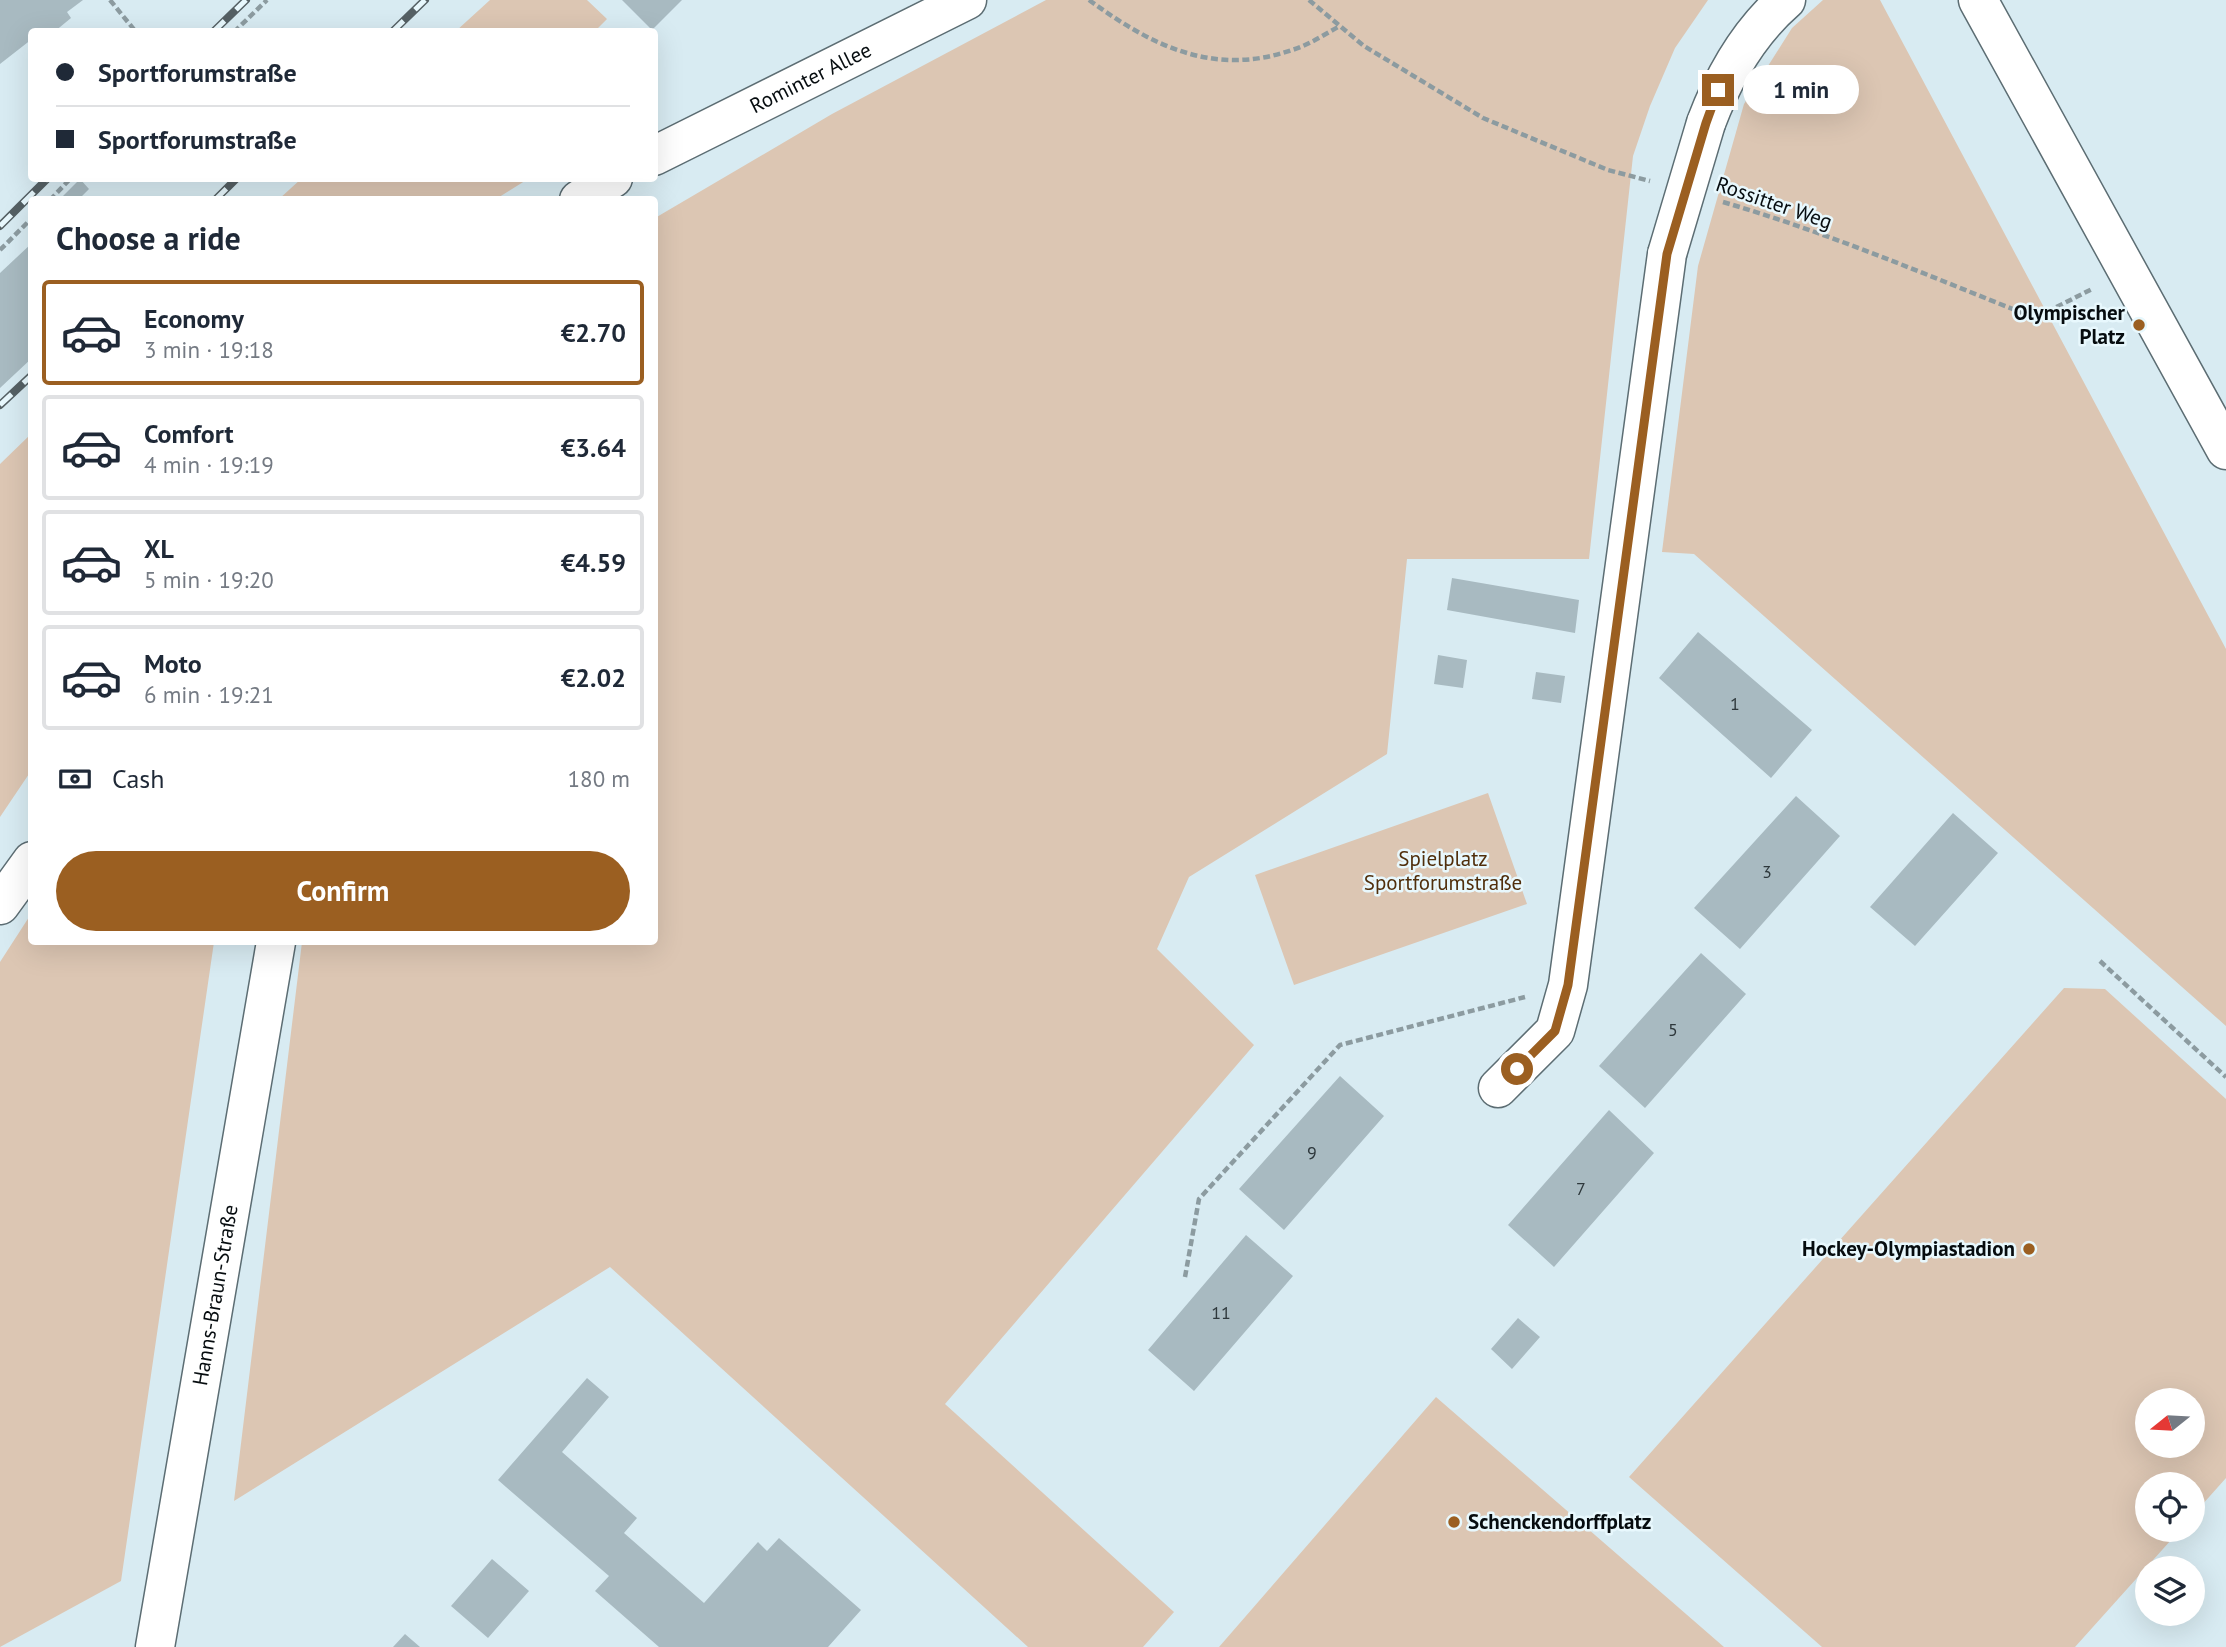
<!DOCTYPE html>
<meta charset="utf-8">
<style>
:root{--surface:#fff;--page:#f6f6f7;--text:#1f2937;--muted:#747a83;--line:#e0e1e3;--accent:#9b5f21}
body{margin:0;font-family:"PT Sans",sans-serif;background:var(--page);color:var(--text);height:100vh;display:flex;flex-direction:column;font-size:26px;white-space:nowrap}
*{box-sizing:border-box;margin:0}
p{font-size:23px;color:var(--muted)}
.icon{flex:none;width:38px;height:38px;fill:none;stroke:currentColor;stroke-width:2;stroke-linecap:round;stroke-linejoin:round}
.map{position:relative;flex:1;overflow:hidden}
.side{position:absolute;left:28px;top:196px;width:630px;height:749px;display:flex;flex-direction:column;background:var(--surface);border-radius:7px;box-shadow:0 7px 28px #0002}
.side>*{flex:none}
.banner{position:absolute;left:28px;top:28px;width:630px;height:154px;border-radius:7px;box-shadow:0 7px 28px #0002;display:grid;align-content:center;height:154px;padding:0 28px;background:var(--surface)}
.needle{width:46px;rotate:252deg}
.tools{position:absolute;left:2135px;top:1388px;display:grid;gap:14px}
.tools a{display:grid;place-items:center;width:70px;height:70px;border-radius:50%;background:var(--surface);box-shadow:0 7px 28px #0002;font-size:35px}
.end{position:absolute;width:32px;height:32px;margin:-16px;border:9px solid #9b5f21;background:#fff;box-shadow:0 0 0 4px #fff}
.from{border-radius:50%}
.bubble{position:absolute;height:49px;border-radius:24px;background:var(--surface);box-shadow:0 7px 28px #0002;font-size:23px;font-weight:700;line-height:49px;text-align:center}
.banner b{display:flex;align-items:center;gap:24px;height:66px;font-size:26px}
.banner b+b{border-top:2px solid var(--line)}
.banner i{width:18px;height:18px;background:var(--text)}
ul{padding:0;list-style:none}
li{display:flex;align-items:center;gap:21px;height:105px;margin:0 14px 10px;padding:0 14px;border:4px solid var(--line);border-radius:7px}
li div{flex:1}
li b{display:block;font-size:26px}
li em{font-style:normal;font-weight:700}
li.on{border-color:var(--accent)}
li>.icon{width:63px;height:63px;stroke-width:1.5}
h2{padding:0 28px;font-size:32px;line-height:84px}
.pay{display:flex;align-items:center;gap:18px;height:77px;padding:0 28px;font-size:26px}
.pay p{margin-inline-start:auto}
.cta{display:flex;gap:14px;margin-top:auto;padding:14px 28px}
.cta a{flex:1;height:80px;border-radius:42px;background:var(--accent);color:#fff;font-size:28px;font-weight:700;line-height:80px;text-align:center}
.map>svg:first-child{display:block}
.green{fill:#dcc6b3;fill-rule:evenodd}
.building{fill:#a8bac1}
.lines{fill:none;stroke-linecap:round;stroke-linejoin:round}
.minor-casing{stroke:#5c6d73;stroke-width:41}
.path{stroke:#8c9ba0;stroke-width:4.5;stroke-dasharray:7 3.5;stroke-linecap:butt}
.minor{stroke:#fff;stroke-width:38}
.rail-casing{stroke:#556064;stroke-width:8}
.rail{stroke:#e8f8fd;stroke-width:5;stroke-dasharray:16;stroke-linecap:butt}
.minor-bridge-casing{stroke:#5c6d73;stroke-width:41;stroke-linecap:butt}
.minor-bridge{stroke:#fff;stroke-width:38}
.route{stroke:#9b5f21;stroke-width:9}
.poi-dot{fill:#9b5f21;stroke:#e8f8fd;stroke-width:2.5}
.labels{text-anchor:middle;stroke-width:5;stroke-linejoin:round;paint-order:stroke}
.number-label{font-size:18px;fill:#2e383c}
.street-label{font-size:21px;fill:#060c0f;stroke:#e8f8fd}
.poi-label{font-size:21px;font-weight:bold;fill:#060c0f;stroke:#e8f8fd;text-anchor:end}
.park-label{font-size:21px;fill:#502e0b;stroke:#e8f8fd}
</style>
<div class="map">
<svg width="2226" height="1647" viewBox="0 0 2226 1647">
<rect width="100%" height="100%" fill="#d8ebf2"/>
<path class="green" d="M490 0H587L607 19 595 31H456Z
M1046 0H1708L1675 48 1650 106 1633 156 1589 559H1407L1387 754 1189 877 1157 949 1254 1045 945 1404 1174 1612 1143 1647H1028L610 1267 234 1501 302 942H654L655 218 832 114Z
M1823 0H1880L2226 649V1026L1694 554 1662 552 1698 266 1744 104 1792 28Z
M301 179V178L528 179 496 199H279Z
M31 434V771L0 817V464Z
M1488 793 1527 904 1294 985 1255 875Z
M31 914 32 942H214L121 1581 0 1647V962Z
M2064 988 2105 989 2226 1099V1478L2193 1515V1484H2147V1530H2180L2075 1647H1822L1629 1477ZM2193 1400V1446H2147V1400Z
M1436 1397 1724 1647H1219Z"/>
<path class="building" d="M0 0H83L67 12 71 18 54 32H32V39L0 64Z
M622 0H682L652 30Z
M80 179 89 189 78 200H59Z
M32 243V358L0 388V273Z
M1452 578 1579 600 1575 633 1447 610Z
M1698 632 1812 730 1771 778 1659 678Z
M1438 655 1467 660 1463 688 1434 684Z
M1536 672 1565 676 1561 703 1532 699Z
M1796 796 1840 836 1740 949 1694 908Z
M1953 813 1998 853 1915 946 1870 907Z
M1701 953 1746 994 1645 1108 1599 1066Z
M1340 1076 1384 1116 1284 1230 1239 1189Z
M1609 1110 1654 1153 1554 1267 1508 1225Z
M1246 1235 1293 1276 1194 1391 1148 1350Z
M1518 1318 1540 1337 1512 1369 1491 1349Z
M587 1378 609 1397 562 1452 637 1518 624 1533 704 1603 758 1542 767 1551 779 1538 861 1610 828 1647H659L595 1591 609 1576 498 1480Z
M492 1559 529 1591 488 1638 451 1606Z
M405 1634 420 1647H393Z"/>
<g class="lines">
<g class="minor-casing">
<g id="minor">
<path d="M1978 0 2226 450"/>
<path d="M1706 123C1723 78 1749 32 1786 0"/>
<path id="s1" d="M654 156 967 0"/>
<path d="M579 200 613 178"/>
<path d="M0 905 32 861"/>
<path d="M1498 1088 1555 1031 1568 985 1667 254"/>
<path id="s2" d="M155 1647 276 942"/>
</g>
</g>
<path class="path" d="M110 0 136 32
M1089 0C1152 46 1214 77 1292 50 1309 45 1325 34 1340 26
M1309 0 1364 46 1483 118 1608 170 1650 181
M234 32 267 0
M50 200 71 178
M1723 202C1829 233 1932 277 2035 318L2092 289
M0 250 32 218
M2100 961 2226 1077
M1185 1277 1199 1199 1340 1045 1525 997"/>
<use href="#minor" class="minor"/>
<g class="rail-casing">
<path id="rail" d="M213 32 246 0
M392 32 425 0
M215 200 237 178
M0 226 48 178
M0 405 32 375"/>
</g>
<use href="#rail" class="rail"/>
<g class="minor-bridge-casing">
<path id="minor-bridge" d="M1667 254 1706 123"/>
</g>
<use href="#minor-bridge" class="minor-bridge"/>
</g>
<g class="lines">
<path class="route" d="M1517 1069 1555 1031 1568 985 1667 254 1706 123 1718 90"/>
</g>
<g class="poi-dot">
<circle cx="2139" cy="325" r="7"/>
<circle cx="2029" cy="1249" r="7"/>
<circle cx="1454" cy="1522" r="7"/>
</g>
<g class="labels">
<g class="number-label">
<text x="1735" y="710">1</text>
<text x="1767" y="878">3</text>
<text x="1673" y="1036">5</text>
<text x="1312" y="1159">9</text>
<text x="1581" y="1195">7</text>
<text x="1221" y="1319">11</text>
</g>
<g class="street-label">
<text dy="7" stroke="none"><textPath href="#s1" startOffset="175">Rominter Allee</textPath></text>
<text transform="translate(1774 203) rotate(19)" y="7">Rossitter Weg</text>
<text dy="7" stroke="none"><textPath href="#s2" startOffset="357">Hanns-Braun-Straße</textPath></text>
</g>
<g class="poi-label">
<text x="2125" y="320">Olympischer<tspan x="2125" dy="24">Platz</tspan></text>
<text x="2015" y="1256">Hockey-Olympiastadion</text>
<text x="1468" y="1529" text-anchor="start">Schenckendorffplatz</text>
</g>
<g class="park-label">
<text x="1443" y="866">Spielplatz<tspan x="1443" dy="24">Sportforumstraße</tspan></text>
</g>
</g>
</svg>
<div class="tools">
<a><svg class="needle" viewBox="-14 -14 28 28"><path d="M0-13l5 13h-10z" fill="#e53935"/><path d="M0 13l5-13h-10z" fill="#747a83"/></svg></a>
<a><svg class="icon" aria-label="locate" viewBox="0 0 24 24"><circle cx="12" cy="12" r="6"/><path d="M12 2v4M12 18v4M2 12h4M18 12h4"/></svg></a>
<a><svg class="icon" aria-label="layers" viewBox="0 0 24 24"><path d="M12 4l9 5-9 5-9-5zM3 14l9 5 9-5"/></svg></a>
</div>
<i class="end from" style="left:1517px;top:1069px"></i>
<i class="end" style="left:1718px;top:90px"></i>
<div class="bubble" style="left:1743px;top:65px;width:116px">1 min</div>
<div class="banner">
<b><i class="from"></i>Sportforumstraße</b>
<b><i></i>Sportforumstraße</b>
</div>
<section class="side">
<h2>Choose a ride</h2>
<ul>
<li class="on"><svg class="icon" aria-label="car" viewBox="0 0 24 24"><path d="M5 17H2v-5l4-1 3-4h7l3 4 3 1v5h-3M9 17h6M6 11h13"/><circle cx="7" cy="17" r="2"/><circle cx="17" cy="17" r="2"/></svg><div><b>Economy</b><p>3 min · 19:18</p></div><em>€2.70</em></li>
<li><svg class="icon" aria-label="car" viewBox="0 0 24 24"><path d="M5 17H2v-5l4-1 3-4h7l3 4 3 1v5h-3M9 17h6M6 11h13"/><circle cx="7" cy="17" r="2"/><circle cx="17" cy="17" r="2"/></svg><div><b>Comfort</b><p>4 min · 19:19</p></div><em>€3.64</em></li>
<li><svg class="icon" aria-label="car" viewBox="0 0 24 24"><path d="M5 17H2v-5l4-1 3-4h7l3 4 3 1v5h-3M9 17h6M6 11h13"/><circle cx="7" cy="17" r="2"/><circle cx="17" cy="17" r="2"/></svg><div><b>XL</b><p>5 min · 19:20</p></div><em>€4.59</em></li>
<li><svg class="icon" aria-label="car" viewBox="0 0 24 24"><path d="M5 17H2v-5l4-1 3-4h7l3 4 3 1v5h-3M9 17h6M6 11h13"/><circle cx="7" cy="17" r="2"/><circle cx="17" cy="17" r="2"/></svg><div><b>Moto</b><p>6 min · 19:21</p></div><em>€2.02</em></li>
</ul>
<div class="pay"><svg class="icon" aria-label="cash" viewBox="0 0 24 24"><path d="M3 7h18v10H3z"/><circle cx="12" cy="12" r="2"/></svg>Cash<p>180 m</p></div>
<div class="cta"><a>Confirm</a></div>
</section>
</div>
